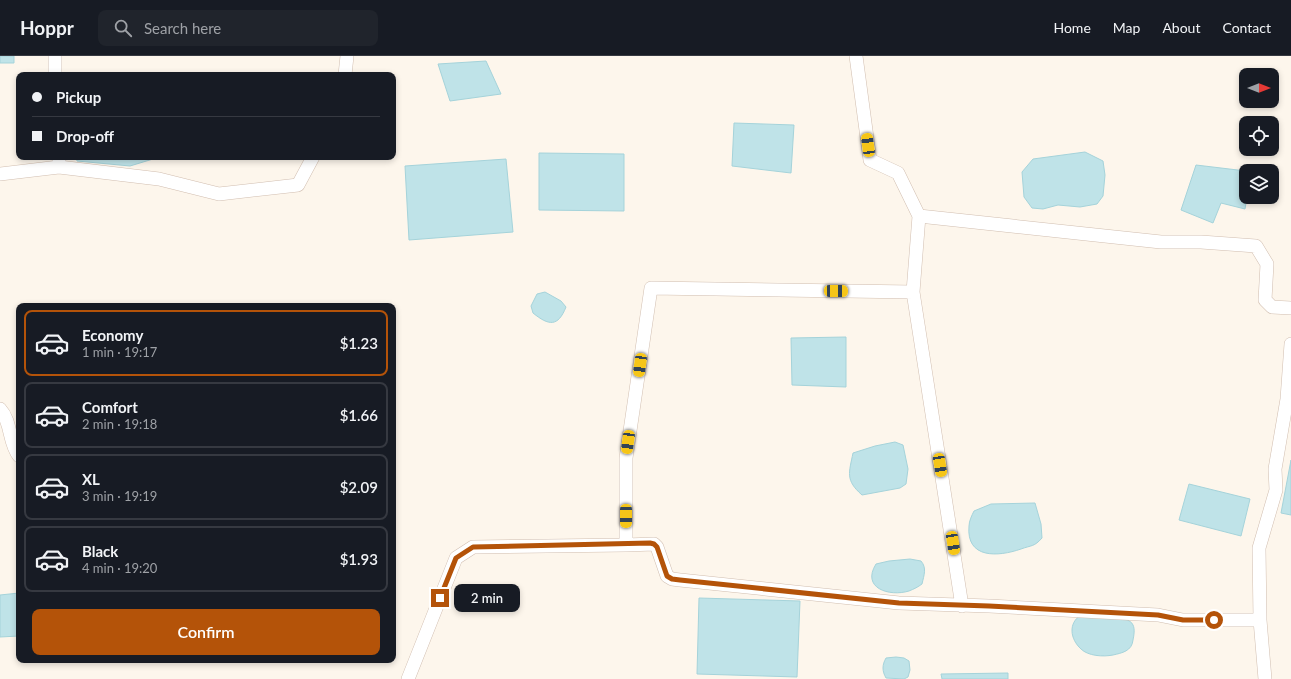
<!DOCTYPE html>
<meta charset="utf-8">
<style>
:root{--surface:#171b24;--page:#20242c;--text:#f1f3f6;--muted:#9ea1a6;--line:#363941;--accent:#b45309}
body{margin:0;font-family:Lato,sans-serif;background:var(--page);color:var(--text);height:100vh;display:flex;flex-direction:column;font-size:15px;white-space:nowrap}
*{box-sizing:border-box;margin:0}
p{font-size:13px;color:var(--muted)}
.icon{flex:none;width:22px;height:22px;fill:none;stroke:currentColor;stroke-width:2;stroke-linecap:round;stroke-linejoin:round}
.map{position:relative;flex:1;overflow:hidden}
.sheet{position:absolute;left:16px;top:247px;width:380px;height:360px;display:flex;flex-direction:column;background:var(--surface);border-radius:8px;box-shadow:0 2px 6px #0003}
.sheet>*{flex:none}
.hud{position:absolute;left:16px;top:16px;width:380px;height:88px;border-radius:8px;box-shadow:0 2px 6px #0003;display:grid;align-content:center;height:88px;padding:0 16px;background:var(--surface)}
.needle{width:26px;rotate:90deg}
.tools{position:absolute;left:1239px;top:12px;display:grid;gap:8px}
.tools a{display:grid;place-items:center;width:40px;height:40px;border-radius:8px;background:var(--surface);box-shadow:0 2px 6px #0003;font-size:20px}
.end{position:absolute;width:18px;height:18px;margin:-9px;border:5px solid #b45309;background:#fff;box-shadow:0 0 0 2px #fff}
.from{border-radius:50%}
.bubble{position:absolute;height:28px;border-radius:8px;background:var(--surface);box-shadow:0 2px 6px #0003;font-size:13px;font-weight:600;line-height:28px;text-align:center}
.car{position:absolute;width:12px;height:24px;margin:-12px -6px;border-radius:5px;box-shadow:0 0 3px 1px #0007;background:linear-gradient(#f5c518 24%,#345 0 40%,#f5c518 0 76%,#345 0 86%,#f5c518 0)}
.hud b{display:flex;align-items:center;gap:14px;height:38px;font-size:15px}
.hud b+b{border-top:1px solid var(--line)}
.hud i{width:10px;height:10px;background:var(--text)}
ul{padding:7px 0 0;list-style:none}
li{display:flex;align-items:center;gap:12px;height:66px;margin:0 8px 6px;padding:0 8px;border:2px solid var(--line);border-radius:8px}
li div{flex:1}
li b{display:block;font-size:15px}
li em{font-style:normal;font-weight:600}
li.active{border-color:var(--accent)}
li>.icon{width:36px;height:36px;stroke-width:1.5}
.action{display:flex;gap:8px;margin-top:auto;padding:8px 16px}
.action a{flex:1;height:46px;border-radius:8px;background:var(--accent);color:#fff;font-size:16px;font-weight:600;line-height:46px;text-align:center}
header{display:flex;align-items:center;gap:24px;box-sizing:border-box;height:56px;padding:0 20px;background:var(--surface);border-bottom:1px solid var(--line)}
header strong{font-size:19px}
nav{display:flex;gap:22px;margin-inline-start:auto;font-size:14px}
.search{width:280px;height:36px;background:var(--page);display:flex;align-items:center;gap:10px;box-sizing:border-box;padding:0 14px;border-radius:8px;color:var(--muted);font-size:15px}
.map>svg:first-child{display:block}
.water{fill:#bfe3e8;stroke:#a5d3da}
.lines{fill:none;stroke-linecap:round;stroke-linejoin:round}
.minor-casing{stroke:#d1beb0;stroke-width:14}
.minor{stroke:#fff;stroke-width:13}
.route{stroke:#b45309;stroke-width:5}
</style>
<header>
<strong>Hoppr</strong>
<div class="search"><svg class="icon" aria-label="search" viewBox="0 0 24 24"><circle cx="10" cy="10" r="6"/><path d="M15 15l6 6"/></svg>Search here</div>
<nav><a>Home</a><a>Map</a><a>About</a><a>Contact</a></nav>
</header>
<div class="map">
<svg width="1291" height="623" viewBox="0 0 1291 623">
<rect width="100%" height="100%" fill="#fdf6ec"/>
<path class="water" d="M0 0H14V7H0Z
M486 5 501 38 450 45 438 8Z
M734 67 794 69 791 117 732 110Z
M1085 96 1103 105 1105 119 1103 140 1097 148 1080 151 1058 149 1043 153 1032 152 1024 141 1022 116 1033 103Z
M539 97 624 98V155L539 154Z
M76 101H152L153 103 130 110 77 105Z
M506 103 513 176 409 184 405 110Z
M1196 109 1246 115V141H1247L1245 153 1221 147 1213 167 1181 154Z
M545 236 561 245 566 251C558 271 549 270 533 257L531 250 537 238Z
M846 281V331L792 329 791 282Z
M895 386 903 389 908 413 906 428 900 432 862 439C845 424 849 417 853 397L875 390Z
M1291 404V459L1281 457Z
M1189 428 1250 443 1241 480 1179 464Z
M1035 447 1041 468 1042 482C1034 491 1032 489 1021 493 998 501 966 503 969 470 969 465 972 459 974 455L991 448Z
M910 503 921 505C927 512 924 519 922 528 918 531 914 533 909 535 889 541 861 532 876 508L889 505Z
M19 537V580L0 581V539Z
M699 542 800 545 797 621 697 618Z
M1081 559C1091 560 1129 558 1133 569 1135 573 1134 579 1133 584 1132 595 1122 597 1113 599 1103 601 1088 600 1081 593 1070 583 1068 567 1081 559Z
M896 601 904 602 909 605 910 614 908 621 904 623 886 622C882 615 882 609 886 602Z
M1008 617V623H942L941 618Z"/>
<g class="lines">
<g class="minor-casing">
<path id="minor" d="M55 0V19
M856 0 870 104 898 117 919 160 1161 186H1201L1256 190 1267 208 1265 244 1272 251 1291 252
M345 19 347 0
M59 101V111L159 123 219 138 298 129 313 101
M0 118 59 111
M919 160 913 236 962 550
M913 236 651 232 626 402V489L654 488 657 491 667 520 672 523 680 524 899 547 989 550 1158 559 1183 564H1260
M0 353C12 366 8 386 19 400
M408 623 456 502 473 491 626 489
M1265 623 1260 564 1259 492 1276 434 1275 413 1287 343 1291 288"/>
</g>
<use href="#minor" class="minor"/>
</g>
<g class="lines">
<path class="route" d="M440 542 456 502 473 491 650 487 654 488 657 491 667 520 672 523 680 524 899 547 989 550 1158 559 1183 564H1214"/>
</g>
</svg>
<div class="tools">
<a><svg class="needle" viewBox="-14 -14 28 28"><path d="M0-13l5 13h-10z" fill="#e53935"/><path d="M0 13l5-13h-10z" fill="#9ea1a6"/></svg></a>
<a><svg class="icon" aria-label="locate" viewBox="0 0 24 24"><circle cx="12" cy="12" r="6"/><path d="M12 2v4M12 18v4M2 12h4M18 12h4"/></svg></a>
<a><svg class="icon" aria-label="layers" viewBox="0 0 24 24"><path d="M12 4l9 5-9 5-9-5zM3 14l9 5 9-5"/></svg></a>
</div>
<i class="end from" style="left:1214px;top:564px"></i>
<i class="end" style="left:440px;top:542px"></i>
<div class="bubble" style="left:454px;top:528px;width:66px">2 min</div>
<i class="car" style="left:868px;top:89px;rotate:352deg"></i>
<i class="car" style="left:836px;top:235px;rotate:91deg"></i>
<i class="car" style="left:640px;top:309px;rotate:188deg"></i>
<i class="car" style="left:628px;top:386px;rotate:188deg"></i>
<i class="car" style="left:940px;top:409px;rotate:171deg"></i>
<i class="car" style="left:626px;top:460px;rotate:180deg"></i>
<i class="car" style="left:953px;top:487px;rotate:171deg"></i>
<div class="hud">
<b><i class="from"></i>Pickup</b>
<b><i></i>Drop-off</b>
</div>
<section class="sheet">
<ul>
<li class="active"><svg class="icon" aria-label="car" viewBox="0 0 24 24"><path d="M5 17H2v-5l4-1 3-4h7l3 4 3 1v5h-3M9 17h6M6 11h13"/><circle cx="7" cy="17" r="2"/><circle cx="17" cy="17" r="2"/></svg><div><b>Economy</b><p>1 min · 19:17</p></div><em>$1.23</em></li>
<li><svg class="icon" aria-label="car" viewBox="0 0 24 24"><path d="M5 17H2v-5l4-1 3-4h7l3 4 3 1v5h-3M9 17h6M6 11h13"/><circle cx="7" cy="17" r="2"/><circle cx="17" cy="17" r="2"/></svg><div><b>Comfort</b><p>2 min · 19:18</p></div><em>$1.66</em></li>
<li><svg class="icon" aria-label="car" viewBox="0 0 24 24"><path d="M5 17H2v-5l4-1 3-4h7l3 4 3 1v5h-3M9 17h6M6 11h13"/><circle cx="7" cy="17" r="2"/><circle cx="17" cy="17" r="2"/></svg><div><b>XL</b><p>3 min · 19:19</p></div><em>$2.09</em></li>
<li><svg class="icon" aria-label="car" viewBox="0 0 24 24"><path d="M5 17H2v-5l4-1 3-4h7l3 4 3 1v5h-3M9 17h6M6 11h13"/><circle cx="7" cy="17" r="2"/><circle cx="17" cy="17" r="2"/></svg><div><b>Black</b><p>4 min · 19:20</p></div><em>$1.93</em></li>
</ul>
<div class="action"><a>Confirm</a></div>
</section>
</div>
